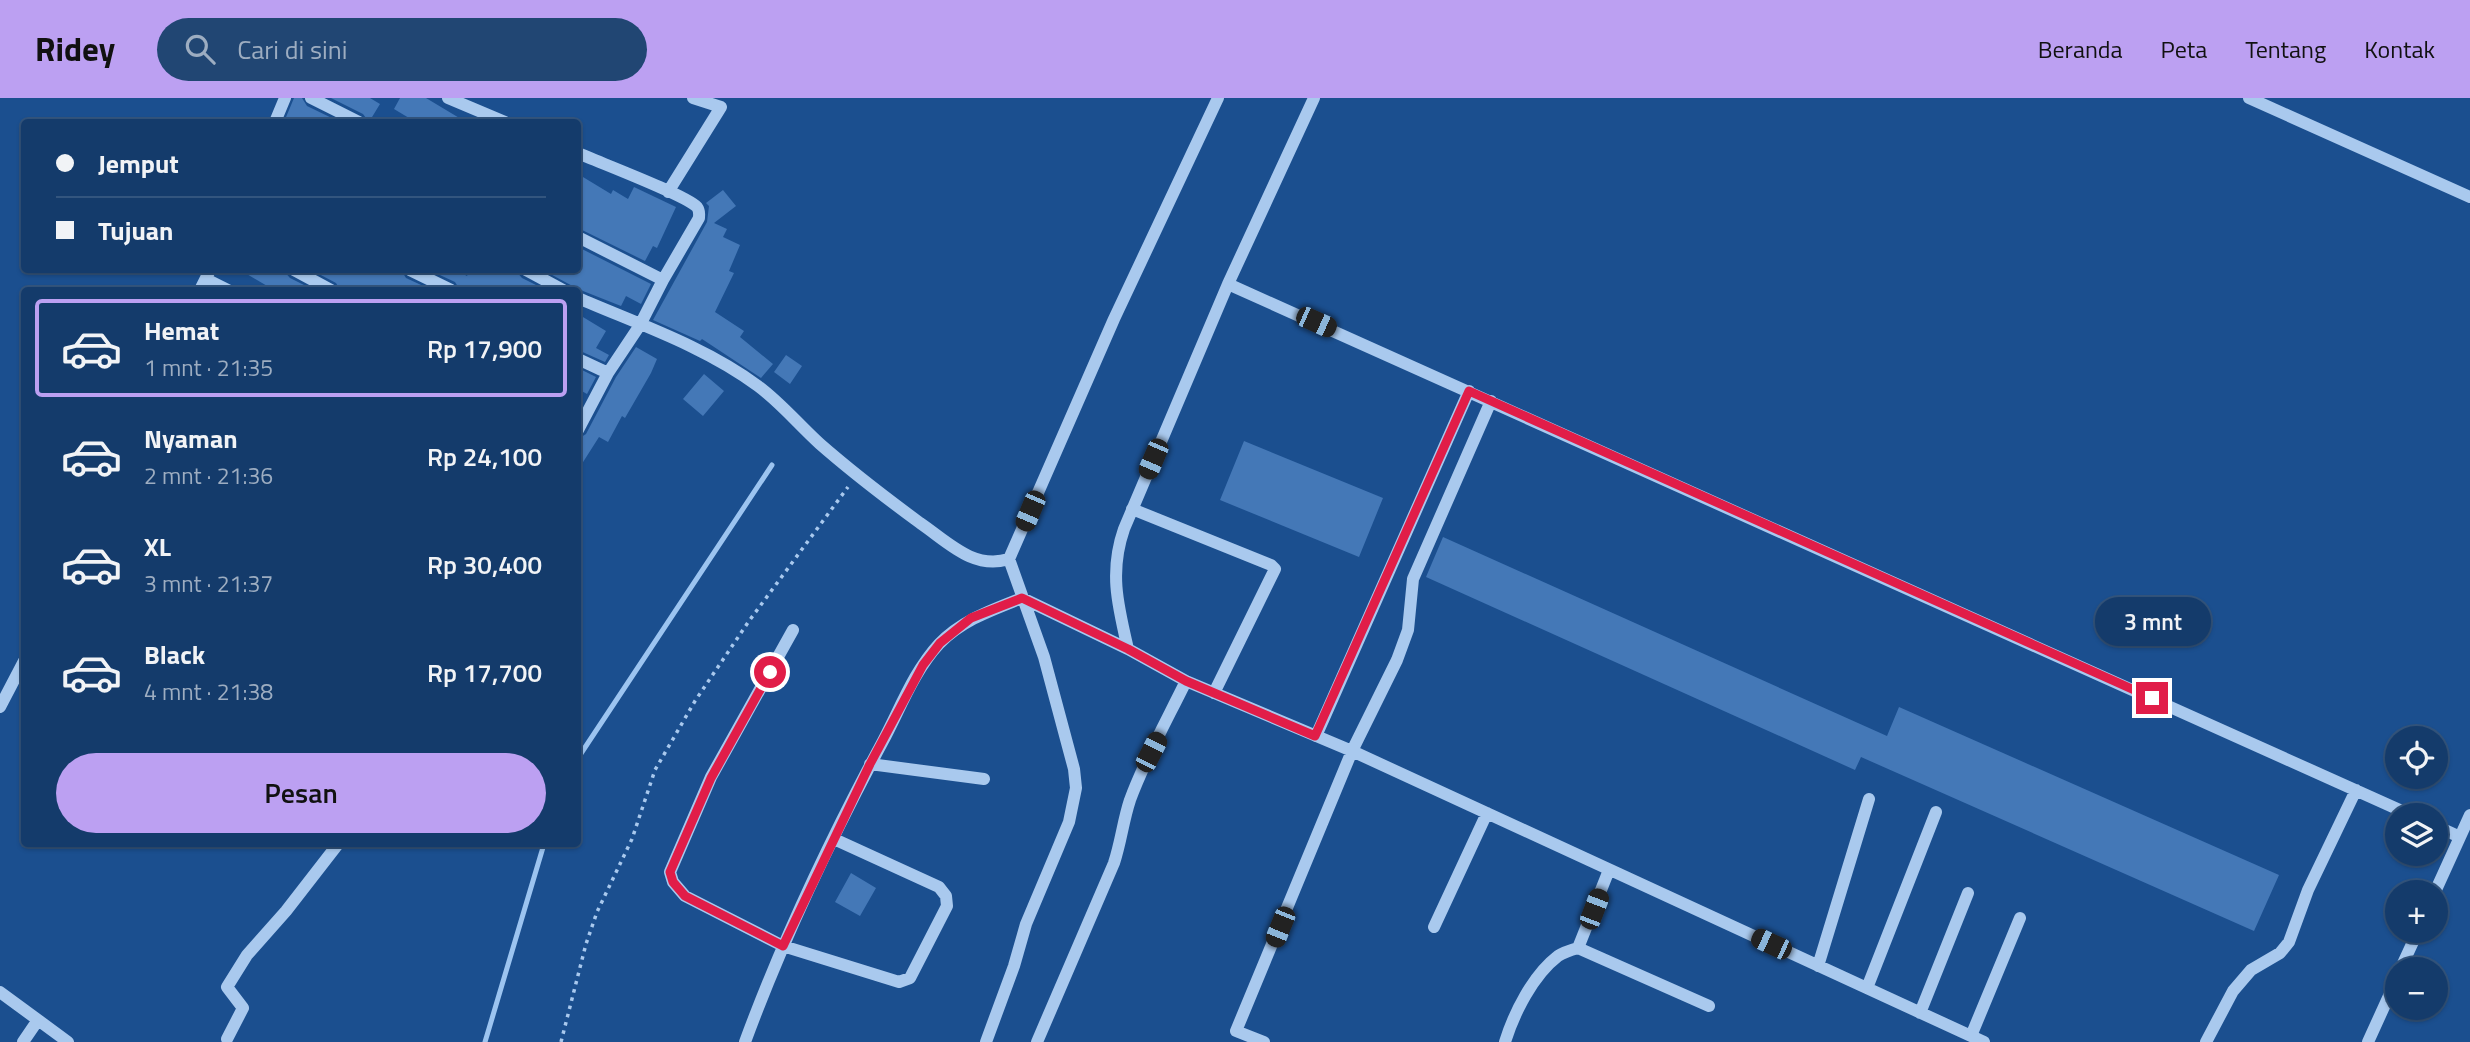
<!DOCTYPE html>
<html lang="id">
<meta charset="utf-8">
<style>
:root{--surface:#143b6b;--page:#214673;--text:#f1f3f6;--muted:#9dadc1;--line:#33557e;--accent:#bca0f2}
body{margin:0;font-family:"Titillium Web",sans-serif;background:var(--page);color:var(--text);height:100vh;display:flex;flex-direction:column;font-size:26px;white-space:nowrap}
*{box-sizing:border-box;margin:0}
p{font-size:23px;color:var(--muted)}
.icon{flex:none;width:38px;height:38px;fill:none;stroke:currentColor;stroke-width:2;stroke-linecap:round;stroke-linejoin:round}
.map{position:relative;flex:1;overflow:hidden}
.details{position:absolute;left:21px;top:189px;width:560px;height:560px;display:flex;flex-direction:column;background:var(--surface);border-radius:7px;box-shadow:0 2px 5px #0004,0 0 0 2px var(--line)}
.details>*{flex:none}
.hud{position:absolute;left:21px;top:21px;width:560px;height:154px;border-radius:7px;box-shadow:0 2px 5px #0004,0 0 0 2px var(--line);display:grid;align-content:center;height:154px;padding:0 35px;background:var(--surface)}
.fabs{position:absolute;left:2385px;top:628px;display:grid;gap:14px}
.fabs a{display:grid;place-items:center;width:63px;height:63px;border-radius:50%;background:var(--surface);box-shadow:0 2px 5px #0004,0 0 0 2px var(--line);font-size:35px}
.end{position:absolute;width:32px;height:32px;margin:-16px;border:9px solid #e11d48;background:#fff;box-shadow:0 0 0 4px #fff}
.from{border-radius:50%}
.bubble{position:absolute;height:49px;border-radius:24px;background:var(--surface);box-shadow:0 2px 5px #0004,0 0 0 2px var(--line);font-size:23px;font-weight:600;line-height:49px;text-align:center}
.car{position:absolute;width:21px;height:42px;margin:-21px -10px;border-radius:9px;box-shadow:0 0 5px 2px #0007;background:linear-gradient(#222 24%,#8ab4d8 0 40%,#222 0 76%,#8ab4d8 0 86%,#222 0)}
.hud b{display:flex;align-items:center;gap:24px;height:66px;font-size:26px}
.hud b+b{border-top:2px solid var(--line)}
.hud i{width:18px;height:18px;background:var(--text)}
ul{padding:12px 0 0;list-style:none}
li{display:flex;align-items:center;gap:21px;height:98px;margin:0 14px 10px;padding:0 21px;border:4px solid transparent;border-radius:7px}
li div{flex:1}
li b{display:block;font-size:26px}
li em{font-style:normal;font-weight:600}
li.current{border-color:var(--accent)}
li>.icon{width:63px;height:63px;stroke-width:1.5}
.cta{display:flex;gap:14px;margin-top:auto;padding:14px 35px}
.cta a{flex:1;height:80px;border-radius:42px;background:var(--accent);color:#111;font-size:28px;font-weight:600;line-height:80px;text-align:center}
header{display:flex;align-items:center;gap:42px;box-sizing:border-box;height:98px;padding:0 35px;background:var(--accent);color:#111}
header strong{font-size:33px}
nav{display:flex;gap:38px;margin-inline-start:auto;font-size:24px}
.search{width:490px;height:63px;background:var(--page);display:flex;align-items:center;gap:18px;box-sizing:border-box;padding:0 24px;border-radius:38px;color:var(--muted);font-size:26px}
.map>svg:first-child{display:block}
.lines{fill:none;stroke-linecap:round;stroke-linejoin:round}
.stream{stroke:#9cc4f0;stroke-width:5}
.building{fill:#4478b7}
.path{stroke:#a9c9ee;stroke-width:3.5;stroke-dasharray:3.5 5;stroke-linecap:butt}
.minor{stroke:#a9c9ee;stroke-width:12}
.route{stroke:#e11d48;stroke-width:9}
</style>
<header>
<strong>Ridey</strong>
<div class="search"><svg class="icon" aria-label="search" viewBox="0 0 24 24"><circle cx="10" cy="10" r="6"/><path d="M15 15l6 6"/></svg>Cari di sini</div>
<nav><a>Beranda</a><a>Peta</a><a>Tentang</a><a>Kontak</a></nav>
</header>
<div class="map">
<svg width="2470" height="944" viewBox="0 0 2470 944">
<rect width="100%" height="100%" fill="#1b4f8f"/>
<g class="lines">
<path class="stream" d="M578 660 772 367
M485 944 544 746"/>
</g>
<path class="building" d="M294 0H302L307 8 340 24H284Z
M331 0H370L380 6 369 24 363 16Z
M400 0H426L466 24H406L409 20 394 11Z
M578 76 611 96 613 92 628 101 634 89 676 109 657 150 653 148 645 163 578 130Z
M723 92 736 108 714 125 727 131 723 139 740 147 729 173 734 175 715 214 744 233 740 239 773 266 761 280 702 241 700 243 653 222 707 124 709 108 706 105Z
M578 149 651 186 641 206 626 198 621 208 578 191 543 172H578Z
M240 172H283L290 180 314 192H274Z
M319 172H401L406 180 432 192H340L336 185 317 175Z
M429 172H456L467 178 470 172H515L522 180 546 192H460L455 184Z
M578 216 606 233 596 250 609 257 605 264 578 252Z
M636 249 657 261 651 275 625 320 622 318 608 344 599 339 578 372V341L586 336 616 279Z
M786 257 802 268 790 286 774 274Z
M578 270 596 279 587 296 578 291Z
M704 276 724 293 703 318 683 301Z
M1244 343 1383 400 1359 459 1220 402Z
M1443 439 1887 638 1899 609 2279 777 2254 833 1861 659 1855 672 1426 479Z
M851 775 876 790 860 818 835 804Z"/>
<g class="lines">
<path class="path" d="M561 944 586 846 597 814 632 741 655 672 695 603 749 523 848 389"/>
<path class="minor" d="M311 0 359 24
M448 0 505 24
M1314 0 1228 186 1124 431C1109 474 1118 508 1128 551L1186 583 1352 653 1984 944
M2249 0 2470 99
M275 24 285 0
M578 55C598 64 686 97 697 109 700 113 699 115 699 120L663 182 640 227 608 275 578 332
M668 94 721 9 693 0
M578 139 663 182
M294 172 331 192
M410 172 451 192
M526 172 563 192
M206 181 228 192
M1228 186 2413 718
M200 192 210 172
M578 200C638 226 704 248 758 288 781 305 799 327 820 346 852 374 886 400 920 425 948 444 973 472 1009 461
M578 261 608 275
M1132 411 1271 467 1275 471 1214 595
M793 532 711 679 670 774 673 784 685 798 783 848 899 884 910 880 947 808 946 798 939 789 834 741
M0 609 24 563
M1316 638 1469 293
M870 666 984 681
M2436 728 2460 739
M2435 794 2470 717
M1434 829 1487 715
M1578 850 1709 908
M1818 868 1869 701
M2400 872 2418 833
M1867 890 1936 714
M0 894 68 944
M1920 915 1968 795
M1971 938 2020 820
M227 941 243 910 227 889 247 857 286 813 338 746
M23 944 38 922
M745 944C783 841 831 740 883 643 900 611 914 573 939 546 962 522 992 512 1022 500L1128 551
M986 944 1014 868 1026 826 1069 724 1076 690 1074 671 1044 559 1009 461 1114 221 1218 0
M1037 944 1114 765C1121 744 1123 723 1130 702 1145 661 1167 622 1186 583
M1264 944 1236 933 1352 653 1397 562 1408 532 1413 481 1491 303
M1505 944C1514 915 1533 877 1558 858 1564 854 1571 852 1578 850L1609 772
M2206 944 2233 893 2251 872 2280 855 2289 844 2308 792 2356 692
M2368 944 2398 878"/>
</g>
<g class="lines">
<path class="route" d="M770 574 711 680 670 774 673 784 685 798 783 848 870 666 923 567 940 545 971 520 1022 500 1128 551 1186 583 1315 638 1469 293 2152 600"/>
</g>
</svg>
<div class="fabs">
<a><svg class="icon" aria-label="locate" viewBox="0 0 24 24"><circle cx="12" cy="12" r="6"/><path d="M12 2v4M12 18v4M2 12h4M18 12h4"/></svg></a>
<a><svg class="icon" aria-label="layers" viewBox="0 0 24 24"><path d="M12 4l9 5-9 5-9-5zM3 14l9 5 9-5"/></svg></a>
<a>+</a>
<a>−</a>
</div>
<i class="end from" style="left:770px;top:574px"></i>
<i class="end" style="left:2152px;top:600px"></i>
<div class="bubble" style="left:2095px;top:499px;width:116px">3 mnt</div>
<i class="car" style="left:1316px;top:224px;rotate:114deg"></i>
<i class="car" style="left:1153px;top:361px;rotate:203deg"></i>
<i class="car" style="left:1030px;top:413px;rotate:203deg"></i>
<i class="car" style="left:1151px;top:654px;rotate:27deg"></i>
<i class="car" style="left:1594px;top:811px;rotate:21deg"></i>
<i class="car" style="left:1280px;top:829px;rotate:202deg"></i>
<i class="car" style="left:1771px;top:846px;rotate:295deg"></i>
<div class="hud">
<b><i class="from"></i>Jemput</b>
<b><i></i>Tujuan</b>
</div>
<section class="details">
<ul>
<li class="current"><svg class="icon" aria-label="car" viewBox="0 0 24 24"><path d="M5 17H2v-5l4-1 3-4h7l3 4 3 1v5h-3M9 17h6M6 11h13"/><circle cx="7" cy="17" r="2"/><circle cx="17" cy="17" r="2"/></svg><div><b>Hemat</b><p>1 mnt · 21:35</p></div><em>Rp 17,900</em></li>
<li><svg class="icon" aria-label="car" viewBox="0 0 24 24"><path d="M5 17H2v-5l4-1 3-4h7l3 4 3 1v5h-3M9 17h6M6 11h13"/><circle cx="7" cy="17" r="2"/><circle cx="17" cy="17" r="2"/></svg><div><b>Nyaman</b><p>2 mnt · 21:36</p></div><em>Rp 24,100</em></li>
<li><svg class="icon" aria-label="car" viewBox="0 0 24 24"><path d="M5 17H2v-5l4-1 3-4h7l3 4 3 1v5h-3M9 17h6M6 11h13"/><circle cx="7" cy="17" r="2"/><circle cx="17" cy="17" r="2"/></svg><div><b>XL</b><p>3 mnt · 21:37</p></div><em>Rp 30,400</em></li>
<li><svg class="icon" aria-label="car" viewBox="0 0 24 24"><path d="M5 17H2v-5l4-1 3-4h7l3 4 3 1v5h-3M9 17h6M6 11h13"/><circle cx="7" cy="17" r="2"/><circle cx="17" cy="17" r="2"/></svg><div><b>Black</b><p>4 mnt · 21:38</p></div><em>Rp 17,700</em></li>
</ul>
<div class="cta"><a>Pesan</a></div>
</section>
</div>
